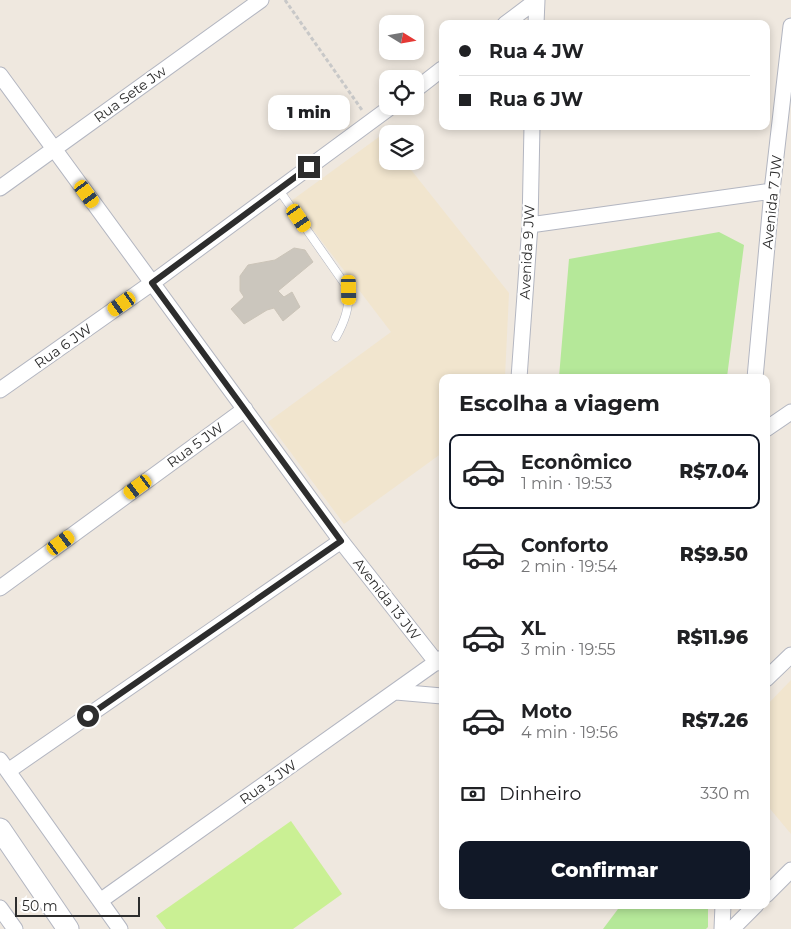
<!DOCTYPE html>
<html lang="pt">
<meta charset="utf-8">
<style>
:root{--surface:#fff;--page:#f6f6f6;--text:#202124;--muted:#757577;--line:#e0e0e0;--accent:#111827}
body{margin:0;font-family:Montserrat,sans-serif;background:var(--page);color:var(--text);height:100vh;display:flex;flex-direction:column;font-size:19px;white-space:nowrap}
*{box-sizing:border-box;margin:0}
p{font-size:16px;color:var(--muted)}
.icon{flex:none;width:28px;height:28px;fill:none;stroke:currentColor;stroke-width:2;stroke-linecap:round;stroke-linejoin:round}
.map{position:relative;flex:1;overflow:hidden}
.sheet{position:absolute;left:439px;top:374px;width:331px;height:535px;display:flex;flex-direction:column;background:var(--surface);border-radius:10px;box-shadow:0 2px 8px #0003}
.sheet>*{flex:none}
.guide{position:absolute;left:439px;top:20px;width:331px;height:110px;border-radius:10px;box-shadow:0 2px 8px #0003;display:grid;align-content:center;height:110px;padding:0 20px;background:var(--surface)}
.needle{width:32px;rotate:101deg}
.buttons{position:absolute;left:379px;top:15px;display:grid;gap:10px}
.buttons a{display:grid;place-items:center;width:45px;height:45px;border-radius:10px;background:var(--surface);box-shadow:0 2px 8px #0003;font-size:25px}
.scale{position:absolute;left:15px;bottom:12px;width:125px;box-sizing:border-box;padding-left:5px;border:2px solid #2d2d2d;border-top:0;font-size:14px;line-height:18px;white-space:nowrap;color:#2d2d2d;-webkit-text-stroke:4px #fff;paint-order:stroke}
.end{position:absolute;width:22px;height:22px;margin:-11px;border:6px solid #2d2d2d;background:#fff;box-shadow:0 0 0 2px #fff}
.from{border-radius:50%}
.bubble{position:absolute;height:35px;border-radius:10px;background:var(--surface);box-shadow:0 2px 8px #0003;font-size:16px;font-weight:800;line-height:35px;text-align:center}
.car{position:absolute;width:15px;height:30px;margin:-15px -8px;border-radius:6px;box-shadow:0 0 4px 1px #0007;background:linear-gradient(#f5c518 24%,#345 0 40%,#f5c518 0 76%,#345 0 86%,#f5c518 0)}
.guide b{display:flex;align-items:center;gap:18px;height:48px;font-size:19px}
.guide b+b{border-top:1px solid var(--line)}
.guide i{width:12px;height:12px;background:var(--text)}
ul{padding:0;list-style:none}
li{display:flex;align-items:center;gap:15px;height:75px;margin:0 10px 8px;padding:0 10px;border:2px solid transparent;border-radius:10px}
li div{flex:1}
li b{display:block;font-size:19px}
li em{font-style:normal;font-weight:800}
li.on{border-color:var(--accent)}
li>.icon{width:45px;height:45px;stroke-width:1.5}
h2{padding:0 20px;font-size:22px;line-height:60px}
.pay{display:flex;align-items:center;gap:12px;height:55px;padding:0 20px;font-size:19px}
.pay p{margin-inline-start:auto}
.action{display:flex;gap:10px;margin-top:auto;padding:10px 20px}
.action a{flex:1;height:58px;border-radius:10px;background:var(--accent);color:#fff;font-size:20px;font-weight:800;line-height:58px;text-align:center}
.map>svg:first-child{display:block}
.education{fill:#f1e5ce}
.green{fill:#b5e899}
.pitch{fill:#caf094}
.building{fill:#cbc6bd;stroke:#cbc4b8}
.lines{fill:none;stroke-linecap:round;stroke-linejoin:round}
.lane-casing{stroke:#b3b6c1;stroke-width:9}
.street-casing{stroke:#b3b6c1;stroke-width:17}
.secondary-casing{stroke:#b3b6c1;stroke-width:23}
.path{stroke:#c8c8c8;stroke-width:3;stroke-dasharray:4 2.5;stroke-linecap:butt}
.lane{stroke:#fff;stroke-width:8}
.street{stroke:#fff;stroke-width:15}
.secondary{stroke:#fff;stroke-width:21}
.route{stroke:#2d2d2d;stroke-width:6}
.labels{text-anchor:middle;stroke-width:4.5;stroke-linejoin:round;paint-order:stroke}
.street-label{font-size:14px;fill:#2d2d2d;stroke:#fff}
</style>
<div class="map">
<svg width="791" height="929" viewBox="0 0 791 929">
<rect width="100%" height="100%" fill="#efe8df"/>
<path class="education" d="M383 134 387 141 388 161H404L509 293 505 377 442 378V453L344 524 268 422 391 332 291 201Z
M791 680V834L766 804V706Z"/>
<path class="green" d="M719 232 744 245 727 377H559L569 259Z
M621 905H708V927L706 929H603Z"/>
<path class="pitch" d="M291 821 342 894 293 929H166L156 916Z"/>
<path class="building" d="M294 248 305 250 313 262 278 291 284 297 292 292 300 307 283 321 274 308 267 310 244 324 231 309 244 297 240 291V276L248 265 275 260Z"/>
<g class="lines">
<g class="lane-casing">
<path id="lane" d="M279 190 349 290C349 308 345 321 336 337"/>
</g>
<g class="street-casing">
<path id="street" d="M505 24 537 0
M536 24 537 0
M0 75 341 541 437 663
M415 90 442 69
M0 188 261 0
M530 225 772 191
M519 378 530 225 532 126
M755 378 772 191 791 26
M0 390 152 283 392 106
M766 429 791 412
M0 588 245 409
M766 679 791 655
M396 692 442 696
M0 760 120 929
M8 771 341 541
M766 895 791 870
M100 901 442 658
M0 908 15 929
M722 929 723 905
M732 929 756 905"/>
</g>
<g class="secondary-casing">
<path id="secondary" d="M0 829 68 929"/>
</g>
<path class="path" d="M285 0 362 110"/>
<use href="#lane" class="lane"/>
<use href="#street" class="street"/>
<use href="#secondary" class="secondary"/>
</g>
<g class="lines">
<path class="route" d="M88 716 341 541 152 283 309 167"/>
</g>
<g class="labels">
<g class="street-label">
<text transform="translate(130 94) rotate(-36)" y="5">Rua Sete Jw</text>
<text transform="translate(772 202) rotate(-84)" y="5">Avenida 7 JW</text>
<text transform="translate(527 252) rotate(-87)" y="5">Avenida 9 JW</text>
<text transform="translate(63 346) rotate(-35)" y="5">Rua 6 JW</text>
<text transform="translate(195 445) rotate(-36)" y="5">Rua 5 JW</text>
<text transform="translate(387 599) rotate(52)" y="5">Avenida 13 JW</text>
<text transform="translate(268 782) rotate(-35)" y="5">Rua 3 JW</text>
</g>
</g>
</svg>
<div class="buttons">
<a><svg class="needle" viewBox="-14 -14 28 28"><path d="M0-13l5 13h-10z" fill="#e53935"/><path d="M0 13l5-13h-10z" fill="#757577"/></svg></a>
<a><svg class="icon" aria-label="locate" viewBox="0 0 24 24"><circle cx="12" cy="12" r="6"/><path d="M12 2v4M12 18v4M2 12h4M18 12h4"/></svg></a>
<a><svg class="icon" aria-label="layers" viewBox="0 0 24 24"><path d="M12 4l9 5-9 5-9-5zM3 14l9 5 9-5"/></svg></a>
</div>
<div class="scale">50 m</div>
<i class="end from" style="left:88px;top:716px"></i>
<i class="end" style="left:309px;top:167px"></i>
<div class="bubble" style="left:268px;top:95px;width:82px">1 min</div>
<i class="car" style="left:87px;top:194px;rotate:144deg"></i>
<i class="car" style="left:299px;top:218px;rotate:145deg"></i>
<i class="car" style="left:349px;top:290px;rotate:179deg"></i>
<i class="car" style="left:122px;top:304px;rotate:235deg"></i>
<i class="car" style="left:138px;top:487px;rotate:234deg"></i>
<i class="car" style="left:61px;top:543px;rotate:54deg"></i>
<div class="guide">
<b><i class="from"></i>Rua 4 JW</b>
<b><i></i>Rua 6 JW</b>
</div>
<section class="sheet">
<h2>Escolha a viagem</h2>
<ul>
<li class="on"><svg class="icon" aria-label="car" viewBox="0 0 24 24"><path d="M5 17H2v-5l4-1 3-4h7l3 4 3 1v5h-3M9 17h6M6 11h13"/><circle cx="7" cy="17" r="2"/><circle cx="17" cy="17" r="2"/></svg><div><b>Econômico</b><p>1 min · 19:53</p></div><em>R$7.04</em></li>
<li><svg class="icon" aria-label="car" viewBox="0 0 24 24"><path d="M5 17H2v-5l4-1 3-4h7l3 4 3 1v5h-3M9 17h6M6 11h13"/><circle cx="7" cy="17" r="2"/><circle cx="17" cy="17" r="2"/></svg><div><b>Conforto</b><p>2 min · 19:54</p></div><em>R$9.50</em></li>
<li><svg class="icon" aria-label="car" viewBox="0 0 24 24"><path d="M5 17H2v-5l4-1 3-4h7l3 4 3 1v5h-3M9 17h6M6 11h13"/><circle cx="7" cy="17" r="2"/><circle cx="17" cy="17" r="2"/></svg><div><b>XL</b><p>3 min · 19:55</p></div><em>R$11.96</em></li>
<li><svg class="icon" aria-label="car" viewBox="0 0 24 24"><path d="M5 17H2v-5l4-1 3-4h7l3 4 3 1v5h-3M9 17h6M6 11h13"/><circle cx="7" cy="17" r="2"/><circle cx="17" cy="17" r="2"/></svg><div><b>Moto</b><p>4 min · 19:56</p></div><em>R$7.26</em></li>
</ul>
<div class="pay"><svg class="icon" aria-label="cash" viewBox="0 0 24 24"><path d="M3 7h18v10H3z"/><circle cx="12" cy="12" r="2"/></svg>Dinheiro<p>330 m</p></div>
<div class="action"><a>Confirmar</a></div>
</section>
</div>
